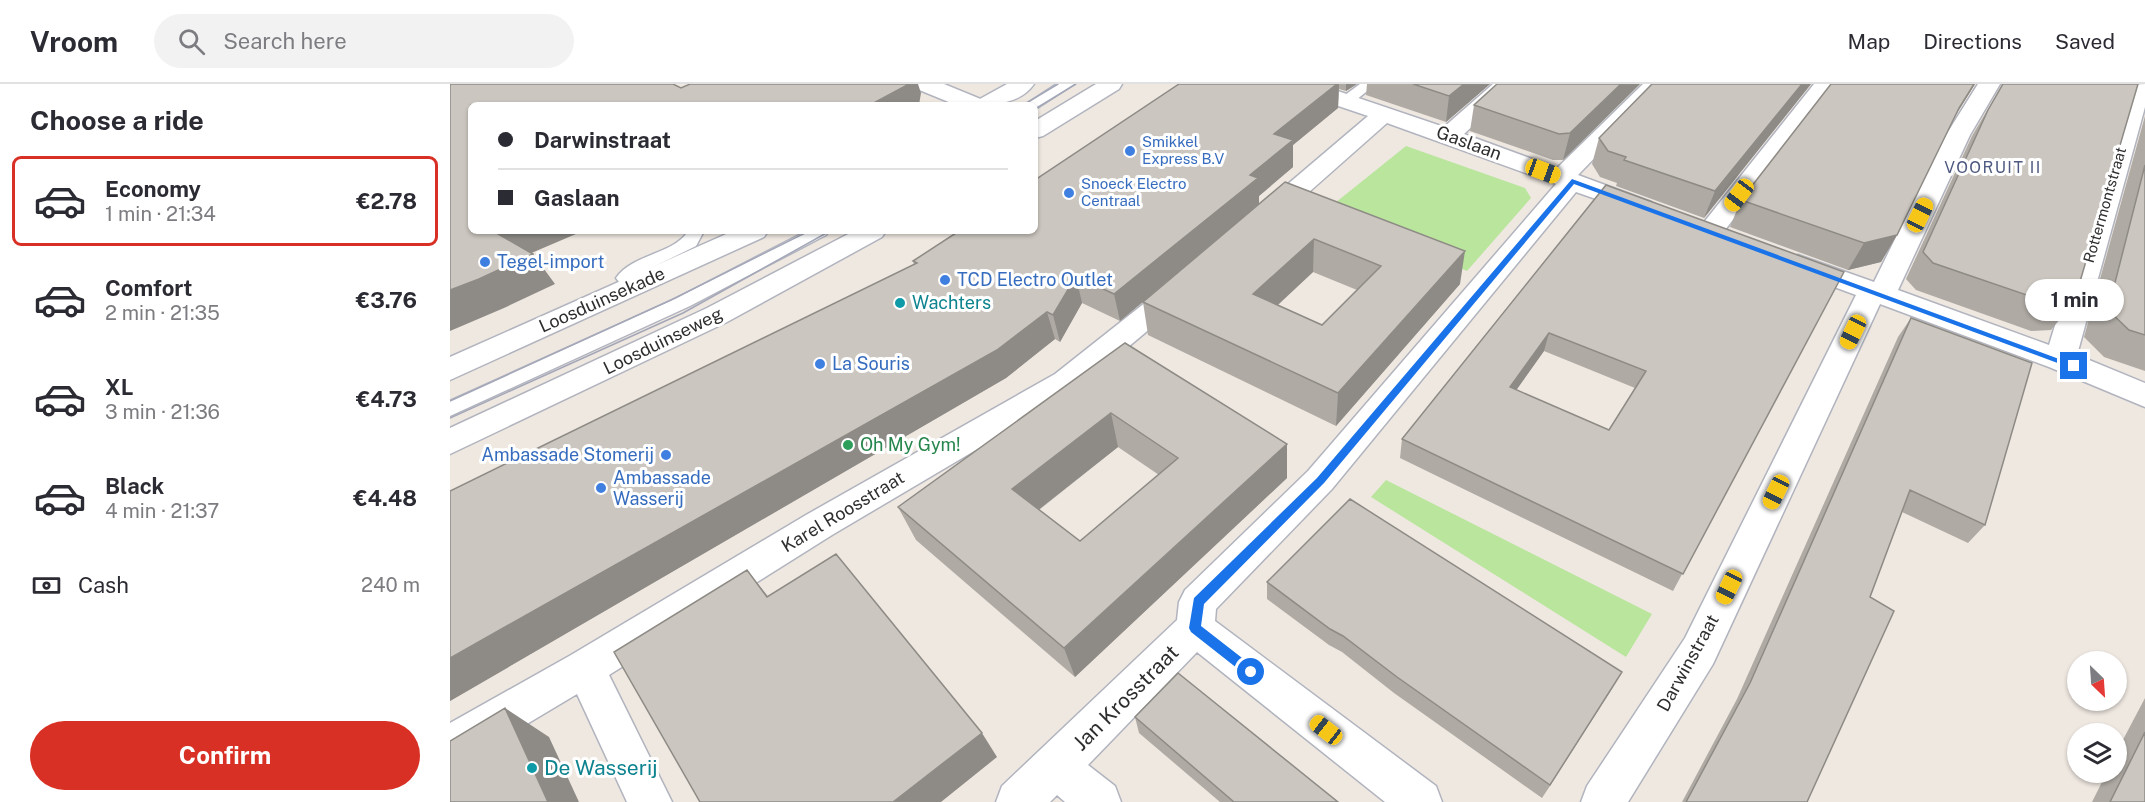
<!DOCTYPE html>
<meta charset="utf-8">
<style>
:root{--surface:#fff;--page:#f2f2f3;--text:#2b2b33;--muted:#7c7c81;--line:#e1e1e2;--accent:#d93025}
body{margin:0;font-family:"Public Sans",sans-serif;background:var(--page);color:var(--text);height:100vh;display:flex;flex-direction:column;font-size:22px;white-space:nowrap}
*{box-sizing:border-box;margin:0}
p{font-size:20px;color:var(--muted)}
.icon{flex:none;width:33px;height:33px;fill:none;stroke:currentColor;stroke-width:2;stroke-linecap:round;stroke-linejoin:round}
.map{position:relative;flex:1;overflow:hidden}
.sheet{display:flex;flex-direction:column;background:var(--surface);width:450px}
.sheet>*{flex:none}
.guide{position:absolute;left:18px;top:18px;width:570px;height:132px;border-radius:9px;box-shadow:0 2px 4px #0004;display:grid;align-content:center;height:132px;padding:0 30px;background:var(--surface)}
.needle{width:39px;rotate:155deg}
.tools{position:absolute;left:1617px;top:567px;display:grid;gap:12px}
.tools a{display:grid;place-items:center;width:60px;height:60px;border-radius:50%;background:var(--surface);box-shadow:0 2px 4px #0004;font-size:30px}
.end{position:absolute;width:27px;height:27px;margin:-14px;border:8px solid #1a73e8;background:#fff;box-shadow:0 0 0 3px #fff}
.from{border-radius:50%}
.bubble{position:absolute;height:42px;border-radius:21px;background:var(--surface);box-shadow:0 2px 4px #0004;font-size:20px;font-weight:700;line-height:42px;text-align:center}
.car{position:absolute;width:18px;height:36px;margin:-18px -9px;border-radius:8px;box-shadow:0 0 4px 2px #0007;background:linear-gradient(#f5c518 24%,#345 0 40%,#f5c518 0 76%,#345 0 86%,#f5c518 0)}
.guide b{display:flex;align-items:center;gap:21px;height:57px;font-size:22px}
.guide b+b{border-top:2px solid var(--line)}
.guide i{width:15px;height:15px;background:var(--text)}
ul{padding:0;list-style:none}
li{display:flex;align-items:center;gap:18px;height:90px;margin:0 12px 9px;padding:0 18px;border:3px solid transparent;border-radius:9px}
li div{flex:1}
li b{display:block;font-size:22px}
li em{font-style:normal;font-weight:700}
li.active{border-color:var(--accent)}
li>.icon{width:54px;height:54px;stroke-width:1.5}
h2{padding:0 30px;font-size:27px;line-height:72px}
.pay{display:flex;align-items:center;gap:15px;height:66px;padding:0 30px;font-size:22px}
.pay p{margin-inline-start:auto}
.cta{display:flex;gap:12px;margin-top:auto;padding:12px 30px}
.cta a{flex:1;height:69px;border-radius:36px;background:var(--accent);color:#fff;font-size:24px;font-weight:700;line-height:69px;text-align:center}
header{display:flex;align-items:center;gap:36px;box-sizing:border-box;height:84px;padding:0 30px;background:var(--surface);border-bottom:2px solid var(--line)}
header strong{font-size:28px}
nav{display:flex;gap:33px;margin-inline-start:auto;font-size:21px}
.search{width:420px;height:54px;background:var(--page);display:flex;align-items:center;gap:15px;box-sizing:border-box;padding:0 21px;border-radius:33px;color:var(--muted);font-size:22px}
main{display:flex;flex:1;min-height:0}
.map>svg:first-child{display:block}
.green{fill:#bae59d}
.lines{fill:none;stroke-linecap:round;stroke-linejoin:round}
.lane-casing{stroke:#b1b4be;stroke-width:3}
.street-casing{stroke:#b1b4be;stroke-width:3}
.secondary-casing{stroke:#b1b4be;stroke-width:3}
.lane{fill:#fff;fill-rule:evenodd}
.street{fill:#fff;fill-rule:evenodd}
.secondary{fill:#fff;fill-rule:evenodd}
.tram{stroke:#a3a7b8;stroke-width:1.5}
.wall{fill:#afaaa4;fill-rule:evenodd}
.shaded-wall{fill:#8e8b86}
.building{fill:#cbc6bf;stroke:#8e8b86;stroke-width:1.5;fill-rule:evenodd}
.route{fill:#1a73e8}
.shop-dot{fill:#3f7fe0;stroke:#fff;stroke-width:2}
.culture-dot{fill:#0f9aa8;stroke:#fff;stroke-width:2}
.leisure-dot{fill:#2e9e5b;stroke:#fff;stroke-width:2}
.labels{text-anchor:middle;stroke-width:6;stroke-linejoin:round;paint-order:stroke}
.far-shop-label{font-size:15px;fill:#366cbe;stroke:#fff;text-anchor:start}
.far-street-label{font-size:15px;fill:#2e2e2e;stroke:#fff}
.far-neighbourhood-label{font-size:16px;letter-spacing:1.5px;fill:#4d5980;stroke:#fff}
.street-label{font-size:18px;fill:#2e2e2e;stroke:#fff}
.shop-label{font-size:18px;fill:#366cbe;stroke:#fff;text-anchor:start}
.culture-label{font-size:18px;fill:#0d838f;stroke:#fff;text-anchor:start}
.leisure-label{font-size:18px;fill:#27864d;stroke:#fff;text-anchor:start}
.near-street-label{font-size:21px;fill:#2e2e2e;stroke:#fff}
.near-culture-label{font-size:21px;fill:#0d838f;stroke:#fff;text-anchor:start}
</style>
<header>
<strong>Vroom</strong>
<div class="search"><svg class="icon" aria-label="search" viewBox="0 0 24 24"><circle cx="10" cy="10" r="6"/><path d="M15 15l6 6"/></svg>Search here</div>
<nav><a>Map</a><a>Directions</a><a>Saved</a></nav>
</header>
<main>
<section class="sheet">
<h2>Choose a ride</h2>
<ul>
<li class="active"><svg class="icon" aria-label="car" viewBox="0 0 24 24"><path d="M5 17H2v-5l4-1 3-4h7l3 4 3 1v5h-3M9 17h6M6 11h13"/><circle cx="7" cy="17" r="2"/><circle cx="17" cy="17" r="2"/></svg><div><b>Economy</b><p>1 min · 21:34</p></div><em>€2.78</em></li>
<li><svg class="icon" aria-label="car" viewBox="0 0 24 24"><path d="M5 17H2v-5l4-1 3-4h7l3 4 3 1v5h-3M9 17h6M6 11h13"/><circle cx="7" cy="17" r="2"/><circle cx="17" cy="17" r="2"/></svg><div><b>Comfort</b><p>2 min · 21:35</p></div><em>€3.76</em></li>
<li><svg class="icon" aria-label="car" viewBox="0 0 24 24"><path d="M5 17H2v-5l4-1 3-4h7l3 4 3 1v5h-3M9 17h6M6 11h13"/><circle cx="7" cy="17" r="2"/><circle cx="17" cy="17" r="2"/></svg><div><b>XL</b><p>3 min · 21:36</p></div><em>€4.73</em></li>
<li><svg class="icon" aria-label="car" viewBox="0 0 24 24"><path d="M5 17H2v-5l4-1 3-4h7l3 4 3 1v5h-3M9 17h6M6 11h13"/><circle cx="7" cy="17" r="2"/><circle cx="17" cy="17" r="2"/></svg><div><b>Black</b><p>4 min · 21:37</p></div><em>€4.48</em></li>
</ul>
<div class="pay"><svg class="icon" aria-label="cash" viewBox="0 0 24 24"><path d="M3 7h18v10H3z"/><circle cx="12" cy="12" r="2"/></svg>Cash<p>240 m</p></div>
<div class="cta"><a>Confirm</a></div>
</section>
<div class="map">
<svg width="1695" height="718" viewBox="0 0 1695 718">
<rect width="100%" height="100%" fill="#efe8e1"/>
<path class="green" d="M956 62 1075 104 1081 114 1017 187 875 127Z
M936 396 1202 530 1176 573 921 413Z"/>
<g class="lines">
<g class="lane-casing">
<path id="lane" d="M607 0H624L587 24 585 25V21H575Z
M910 0H926L901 20H891L889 17 891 14Z
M238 147H254L246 162 199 185 185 195 191 203 188 207H176L166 194C182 170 225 170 238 147Z
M357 147H378L376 151 240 222 0 332V317L227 214Z"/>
</g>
<g class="street-casing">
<path id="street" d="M464 0H494L533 16 536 21H506L467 5Z
M835 0H867L994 43 1043 0H1067L1014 50 1107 84 1193 0H1216L1128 91 1201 118 1205 123 1201 128 1192 131 1183 128 1126 108 882 405 766 525 765 537 986 702 992 718H935L747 568 638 681 665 702 671 718H615L607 711 600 718H546L552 702 727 536 729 518 735 506 858 387 1106 100 937 39 824 139 815 141 806 139 802 133 806 127 918 32 838 5Z
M1364 0H1386L1269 154 1260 156 1251 154 1247 148 1251 142Z
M1528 0H1550L1520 51 1448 206 1599 261 1679 1 1695 0V23L1627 271 1695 299V323L1599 283 1430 220 1263 580 1178 718H1131L1137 702 1235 554 1406 211 1338 186 1334 180 1338 174 1348 171 1424 198 1496 51Z
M730 196 740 199 744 205 740 211 627 306 382 451 159 591 222 718H177L127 610 15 677 0 683V639L121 571 356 431 605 290 720 199Z"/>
</g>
<g class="secondary-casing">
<path id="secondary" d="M557 0H584C571 19 546 21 525 21L528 16Z
M646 0H672L669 5 593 52 585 54V37Z
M283 147H318L314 153 0 296V273Z
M404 147H436L432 153 277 238 0 370V344L257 224Z"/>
</g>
<use href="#lane" class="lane"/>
<use href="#street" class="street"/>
<use href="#secondary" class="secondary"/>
<path class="tram" d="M573 21 608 0
M585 25 626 0
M0 317 221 216 359 147
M0 334 233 229 380 147"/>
</g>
<path class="wall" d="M729 0H907L896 7 889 5 888 24 843 61V83L809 112V120L1010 200 886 342 698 251 693 218 670 237 632 219 610 258 605 255 556 294 0 617V407L464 181 463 177ZM863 188 907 206 872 241 828 221Z
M917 0H1040L996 38 916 11Z
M1047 0H1190L1113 76H1103L1020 47 1024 21Z
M1361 0 1254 134 1166 102 1167 99 1150 93 1142 80 1149 54Z
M1381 0H1525L1505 32 1447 151 1431 178 1398 186 1280 143 1291 116Z
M1551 0H1688L1624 218 1601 246 1581 247 1466 206 1456 195 1522 52 1552 1Z
M1695 32V287L1654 273 1634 253Z
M1156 101 1394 188 1223 507 950 374 952 355ZM1094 267 1185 304 1159 346 1066 306Z
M1461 234 1535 441 1518 459 1452 428 1420 513 1357 718H1232L1287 615 1448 253Z
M675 259 837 360V394L625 593 466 456 448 423ZM668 363 709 391 630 457 589 426Z
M817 498 1163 603 1092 714 944 609 892 568 879 561 817 515Z
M1695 614V718H1642L1657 688H1666V669Z
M685 633 888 718H770L689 649Z"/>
<path class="shaded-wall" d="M459 0H468L471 9 469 21H420Z
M887 0H889L888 24 843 61V83L809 112V120L670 237 664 210 800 91 824 50Z
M896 0H907L896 7Z
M1014 0H1040L996 38 999 12Z
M1171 0H1190L1113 76 1120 49Z
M1352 0H1361L1254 134 1265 107Z
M1524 0H1525L1494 50 1509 24Z
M42 147H133L65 176Z
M1447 151 1431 178 1398 186 1414 159Z
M864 155 863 188 804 243 803 210Z
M1015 167 1010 200 886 342 888 309Z
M83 170 105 200 54 224 0 247V206Z
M626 192 632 219 610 258 603 231Z
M597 228 605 255 556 294 0 617V574Z
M1099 249 1094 267 1055 322 1060 303Z
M661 329 668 363 574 437 562 405Z
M837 360V394L625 593 614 564Z
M297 486 320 515 317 513Z
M1172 588 1163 603 1092 714 1100 701Z
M55 624 99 653 129 718H98Z
M532 649 547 673 491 718H443Z"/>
<path class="building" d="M0 0H223L231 4 240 0H459L420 21H21V147H43L83 170 29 195 0 206Z
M729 0H887L824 50 843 56 800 91 808 94 664 210 626 192 603 231 597 228 547 266 0 574V407L467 179 463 177 509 147H585V96Z
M963 0H1014L999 12Z
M1047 0H1171L1120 49 1109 50 1024 21Z
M1202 0H1352L1265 107 1174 76 1176 73 1158 67 1149 54Z
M1381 0H1524L1509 24 1447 151 1414 159 1291 116Z
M1553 0H1688L1624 218 1603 220 1483 179 1473 168 1538 26Z
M1695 81V251L1679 246 1658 226Z
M835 98 1015 167 888 309 693 218ZM864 155 931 182 872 241 803 210Z
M1156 101 1394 188 1233 490 952 355ZM1099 249 1196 287 1159 346 1060 303Z
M1461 234 1582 279 1535 441 1460 406 1420 513 1444 527 1357 718H1236L1300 599Z
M675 259 837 360 614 564 448 423ZM661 329 728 374 630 457 562 405Z
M900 415 1172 588 1100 701 947 593 893 552 880 545 817 498Z
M386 470 532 649 443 718H250L164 568 297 486 317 513Z
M728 589 888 718H784L685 633Z
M55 624 98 718H0V657Z
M1695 648V718H1660Z"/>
<path class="route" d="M1122 95 1628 282 1621 284 1124 100 874 399 754 520 751 542 805 584V592H797L741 548 739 544 744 514 867 394Z"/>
<g class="shop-dot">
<circle cx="680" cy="67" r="6"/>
<circle cx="619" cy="109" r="6"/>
<circle cx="35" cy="178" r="6"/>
<circle cx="495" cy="196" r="6"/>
<circle cx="370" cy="280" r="6"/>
<circle cx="216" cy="371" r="6"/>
<circle cx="151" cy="404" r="6"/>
</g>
<g class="culture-dot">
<circle cx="450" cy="219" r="6"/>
<circle cx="82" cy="684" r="6"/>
</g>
<circle class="leisure-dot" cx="398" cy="361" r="6"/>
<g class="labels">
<g class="far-shop-label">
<text x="692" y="63">Smikkel<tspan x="692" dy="17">Express B.V</tspan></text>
<text x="631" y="105">Snoeck Electro<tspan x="631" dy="17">Centraal</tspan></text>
</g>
<g class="far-street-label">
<text transform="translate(1655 121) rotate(-74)" y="5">Rottermontstraat</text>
</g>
<g class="far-neighbourhood-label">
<text x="1543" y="89">VOORUIT II</text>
</g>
<g class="street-label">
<text transform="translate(1019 59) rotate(20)" y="6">Gaslaan</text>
<text transform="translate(152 216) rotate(-24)" y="6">Loosduinsekade</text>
<text transform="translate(213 257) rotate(-26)" y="6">Loosduinseweg</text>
<text transform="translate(393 428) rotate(-31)" y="6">Karel Roosstraat</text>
<text transform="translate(1238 579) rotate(-61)" y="6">Darwinstraat</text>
</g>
<g class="shop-label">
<text x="47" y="184">Tegel-import</text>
<text x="507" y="202">TCD Electro Outlet</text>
<text x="382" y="286">La Souris</text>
<text x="204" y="377" text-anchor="end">Ambassade Stomerij</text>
<text x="163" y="400">Ambassade<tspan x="163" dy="21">Wasserij</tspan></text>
</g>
<g class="culture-label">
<text x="462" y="225">Wachters</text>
</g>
<g class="leisure-label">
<text x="410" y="367">Oh My Gym!</text>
</g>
<g class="near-street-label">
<text transform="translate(676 614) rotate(-45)" y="7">Jan Krosstraat</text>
</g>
<g class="near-culture-label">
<text x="94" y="691">De Wasserij</text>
</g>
</g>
</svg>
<div class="tools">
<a><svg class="needle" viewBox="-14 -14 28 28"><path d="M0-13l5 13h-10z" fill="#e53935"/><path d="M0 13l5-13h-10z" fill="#7c7c81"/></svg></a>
<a><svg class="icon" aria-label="layers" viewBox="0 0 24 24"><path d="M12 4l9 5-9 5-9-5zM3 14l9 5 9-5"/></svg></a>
</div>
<i class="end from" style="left:801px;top:588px"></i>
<i class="end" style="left:1624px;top:282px"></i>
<div class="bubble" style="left:1575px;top:195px;width:99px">1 min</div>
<i class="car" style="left:1093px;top:87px;rotate:110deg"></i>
<i class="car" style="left:1289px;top:111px;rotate:217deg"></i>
<i class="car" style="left:1470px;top:131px;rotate:26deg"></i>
<i class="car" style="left:1403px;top:248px;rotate:206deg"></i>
<i class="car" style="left:1326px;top:408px;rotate:206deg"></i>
<i class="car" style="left:1279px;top:503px;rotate:206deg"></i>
<i class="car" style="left:876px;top:646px;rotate:308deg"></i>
<div class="guide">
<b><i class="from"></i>Darwinstraat</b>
<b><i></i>Gaslaan</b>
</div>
</div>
</main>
